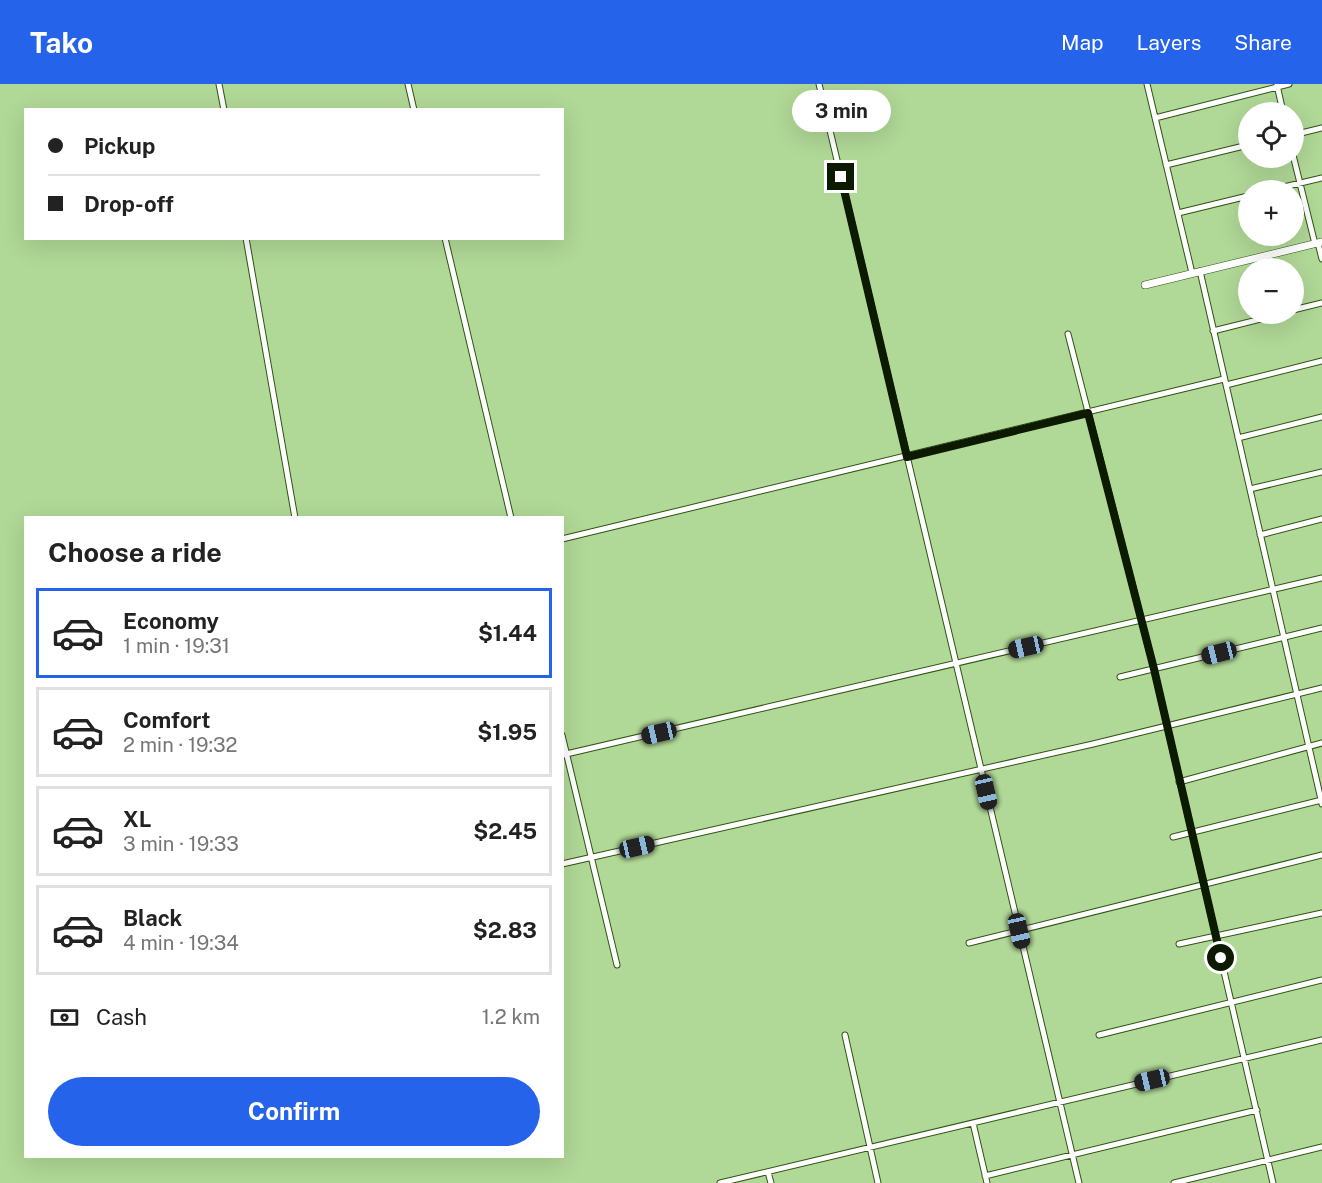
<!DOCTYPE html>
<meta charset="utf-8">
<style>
:root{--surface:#fff;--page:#f6f6f6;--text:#222;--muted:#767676;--line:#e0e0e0;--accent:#2563eb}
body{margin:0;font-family:"Public Sans",sans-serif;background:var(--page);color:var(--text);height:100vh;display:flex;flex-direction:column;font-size:22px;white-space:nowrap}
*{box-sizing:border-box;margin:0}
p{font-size:20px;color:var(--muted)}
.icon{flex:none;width:33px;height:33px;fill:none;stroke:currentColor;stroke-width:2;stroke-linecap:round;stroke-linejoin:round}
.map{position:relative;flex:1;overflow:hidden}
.details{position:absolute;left:24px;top:432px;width:540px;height:642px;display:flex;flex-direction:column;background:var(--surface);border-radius:0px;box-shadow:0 6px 24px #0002}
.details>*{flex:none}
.top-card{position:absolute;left:24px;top:24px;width:540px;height:132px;border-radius:0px;box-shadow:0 6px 24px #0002;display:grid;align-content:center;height:132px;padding:0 24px;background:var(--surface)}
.tools{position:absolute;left:1238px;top:18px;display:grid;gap:12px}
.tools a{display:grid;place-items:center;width:66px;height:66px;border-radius:50%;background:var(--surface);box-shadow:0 6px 24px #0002;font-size:30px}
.end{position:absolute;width:27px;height:27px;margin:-14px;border:8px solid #0c1a02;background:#fff;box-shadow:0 0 0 3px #fff}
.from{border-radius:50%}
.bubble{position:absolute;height:42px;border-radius:21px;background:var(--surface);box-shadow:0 6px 24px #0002;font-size:20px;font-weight:700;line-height:42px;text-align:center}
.car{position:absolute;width:18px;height:36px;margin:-18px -9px;border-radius:8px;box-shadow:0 0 4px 2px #0007;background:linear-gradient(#222 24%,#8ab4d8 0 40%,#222 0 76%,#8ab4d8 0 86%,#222 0)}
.top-card b{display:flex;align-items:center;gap:21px;height:57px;font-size:22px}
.top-card b+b{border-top:2px solid var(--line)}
.top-card i{width:15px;height:15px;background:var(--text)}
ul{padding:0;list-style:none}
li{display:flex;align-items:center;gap:18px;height:90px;margin:0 12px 9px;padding:0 12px;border:3px solid var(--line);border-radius:0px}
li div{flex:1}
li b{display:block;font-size:22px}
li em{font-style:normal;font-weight:700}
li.selected{border-color:var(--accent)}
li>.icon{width:54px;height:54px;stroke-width:1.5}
h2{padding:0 24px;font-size:27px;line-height:72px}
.pay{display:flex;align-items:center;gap:15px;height:66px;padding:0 24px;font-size:22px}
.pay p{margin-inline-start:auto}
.button{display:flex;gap:12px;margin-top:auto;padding:12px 24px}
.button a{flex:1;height:69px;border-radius:36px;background:var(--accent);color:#fff;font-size:24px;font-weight:700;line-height:69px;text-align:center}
header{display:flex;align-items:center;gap:36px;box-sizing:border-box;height:84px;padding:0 30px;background:var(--accent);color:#fff}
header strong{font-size:28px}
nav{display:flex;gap:33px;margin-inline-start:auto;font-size:21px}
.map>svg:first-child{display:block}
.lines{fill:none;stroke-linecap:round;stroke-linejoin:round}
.minor-casing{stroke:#305313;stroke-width:7}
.tertiary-casing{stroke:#305313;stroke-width:8}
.minor{stroke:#fff;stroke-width:5}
.tertiary{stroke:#fff;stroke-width:7}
.route{stroke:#0c1a02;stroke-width:8}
</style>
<header>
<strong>Tako</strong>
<nav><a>Map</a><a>Layers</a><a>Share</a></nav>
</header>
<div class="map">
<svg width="1322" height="1099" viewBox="0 0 1322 1099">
<rect width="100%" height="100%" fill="#b0d896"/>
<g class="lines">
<g class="minor-casing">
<path id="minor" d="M219 0 224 26
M408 0 414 26
M819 0 1079 1099
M1147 0 1192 189
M1277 1 1283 28
M1155 34 1289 0
M1293 51 1322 44
M1293 71 1315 160
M1166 81 1248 61
M1271 106 1322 94
M1178 129 1248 112
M246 154 295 434
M445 154 511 434
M1318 159 1322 175
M1200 187 1322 720
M1293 226 1322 219
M1213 247 1281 230
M1068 250 1154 585 1273 1099
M1226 301 1322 277
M1238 354 1322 333
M1250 405 1322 388
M1260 451 1322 435
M562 455 1224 295
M1120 593 1322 544
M562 651 617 881
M562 671 1322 494
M1179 698 1322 659
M1173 753 1322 716
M562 780 1093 660 1322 604
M969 859 1322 771
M1179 860 1322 829
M845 951 878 1099
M1099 951 1322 896
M973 1039 987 1099
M768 1088 771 1099
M985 1092 1257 1026
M720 1099 1322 956
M1174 1099 1322 1063"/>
</g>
<g class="tertiary-casing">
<path id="tertiary" d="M1145 201 1322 158"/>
</g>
<use href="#minor" class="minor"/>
<use href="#tertiary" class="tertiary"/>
</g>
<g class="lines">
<path class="route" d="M841 93 907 373 1088 329 1154 585 1221 874"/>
</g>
</svg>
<div class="tools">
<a><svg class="icon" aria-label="locate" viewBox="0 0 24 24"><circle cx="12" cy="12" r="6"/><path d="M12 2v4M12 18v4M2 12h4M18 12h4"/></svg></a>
<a>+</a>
<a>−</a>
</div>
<i class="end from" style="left:1221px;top:874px"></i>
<i class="end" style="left:841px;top:93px"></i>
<div class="bubble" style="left:792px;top:6px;width:99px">3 min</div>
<i class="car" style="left:1026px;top:563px;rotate:257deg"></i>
<i class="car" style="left:1219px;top:569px;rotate:256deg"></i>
<i class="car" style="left:659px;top:649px;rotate:257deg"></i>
<i class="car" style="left:986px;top:708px;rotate:167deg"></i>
<i class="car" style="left:637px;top:763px;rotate:77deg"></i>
<i class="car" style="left:1019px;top:847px;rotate:167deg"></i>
<i class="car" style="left:1152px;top:996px;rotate:257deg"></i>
<div class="top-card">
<b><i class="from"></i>Pickup</b>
<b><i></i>Drop-off</b>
</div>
<section class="details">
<h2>Choose a ride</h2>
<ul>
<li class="selected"><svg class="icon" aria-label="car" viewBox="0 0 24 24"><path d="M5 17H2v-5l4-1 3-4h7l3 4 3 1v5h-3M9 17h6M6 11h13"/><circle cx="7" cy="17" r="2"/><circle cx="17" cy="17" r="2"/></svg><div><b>Economy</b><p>1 min · 19:31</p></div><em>$1.44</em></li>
<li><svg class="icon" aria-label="car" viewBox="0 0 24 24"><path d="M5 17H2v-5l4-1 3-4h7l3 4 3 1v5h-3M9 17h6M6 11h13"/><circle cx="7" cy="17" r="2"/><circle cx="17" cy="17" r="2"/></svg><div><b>Comfort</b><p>2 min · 19:32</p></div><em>$1.95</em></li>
<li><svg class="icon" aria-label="car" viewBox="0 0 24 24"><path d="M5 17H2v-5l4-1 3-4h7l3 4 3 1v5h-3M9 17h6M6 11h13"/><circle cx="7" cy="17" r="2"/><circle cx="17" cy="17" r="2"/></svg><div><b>XL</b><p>3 min · 19:33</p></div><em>$2.45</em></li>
<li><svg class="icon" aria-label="car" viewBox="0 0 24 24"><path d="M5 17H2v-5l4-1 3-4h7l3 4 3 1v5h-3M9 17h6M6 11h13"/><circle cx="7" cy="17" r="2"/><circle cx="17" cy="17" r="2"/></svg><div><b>Black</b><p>4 min · 19:34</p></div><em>$2.83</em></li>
</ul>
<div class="pay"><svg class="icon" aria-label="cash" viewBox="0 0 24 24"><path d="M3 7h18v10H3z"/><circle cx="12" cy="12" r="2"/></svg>Cash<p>1.2 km</p></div>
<div class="button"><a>Confirm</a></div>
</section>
</div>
